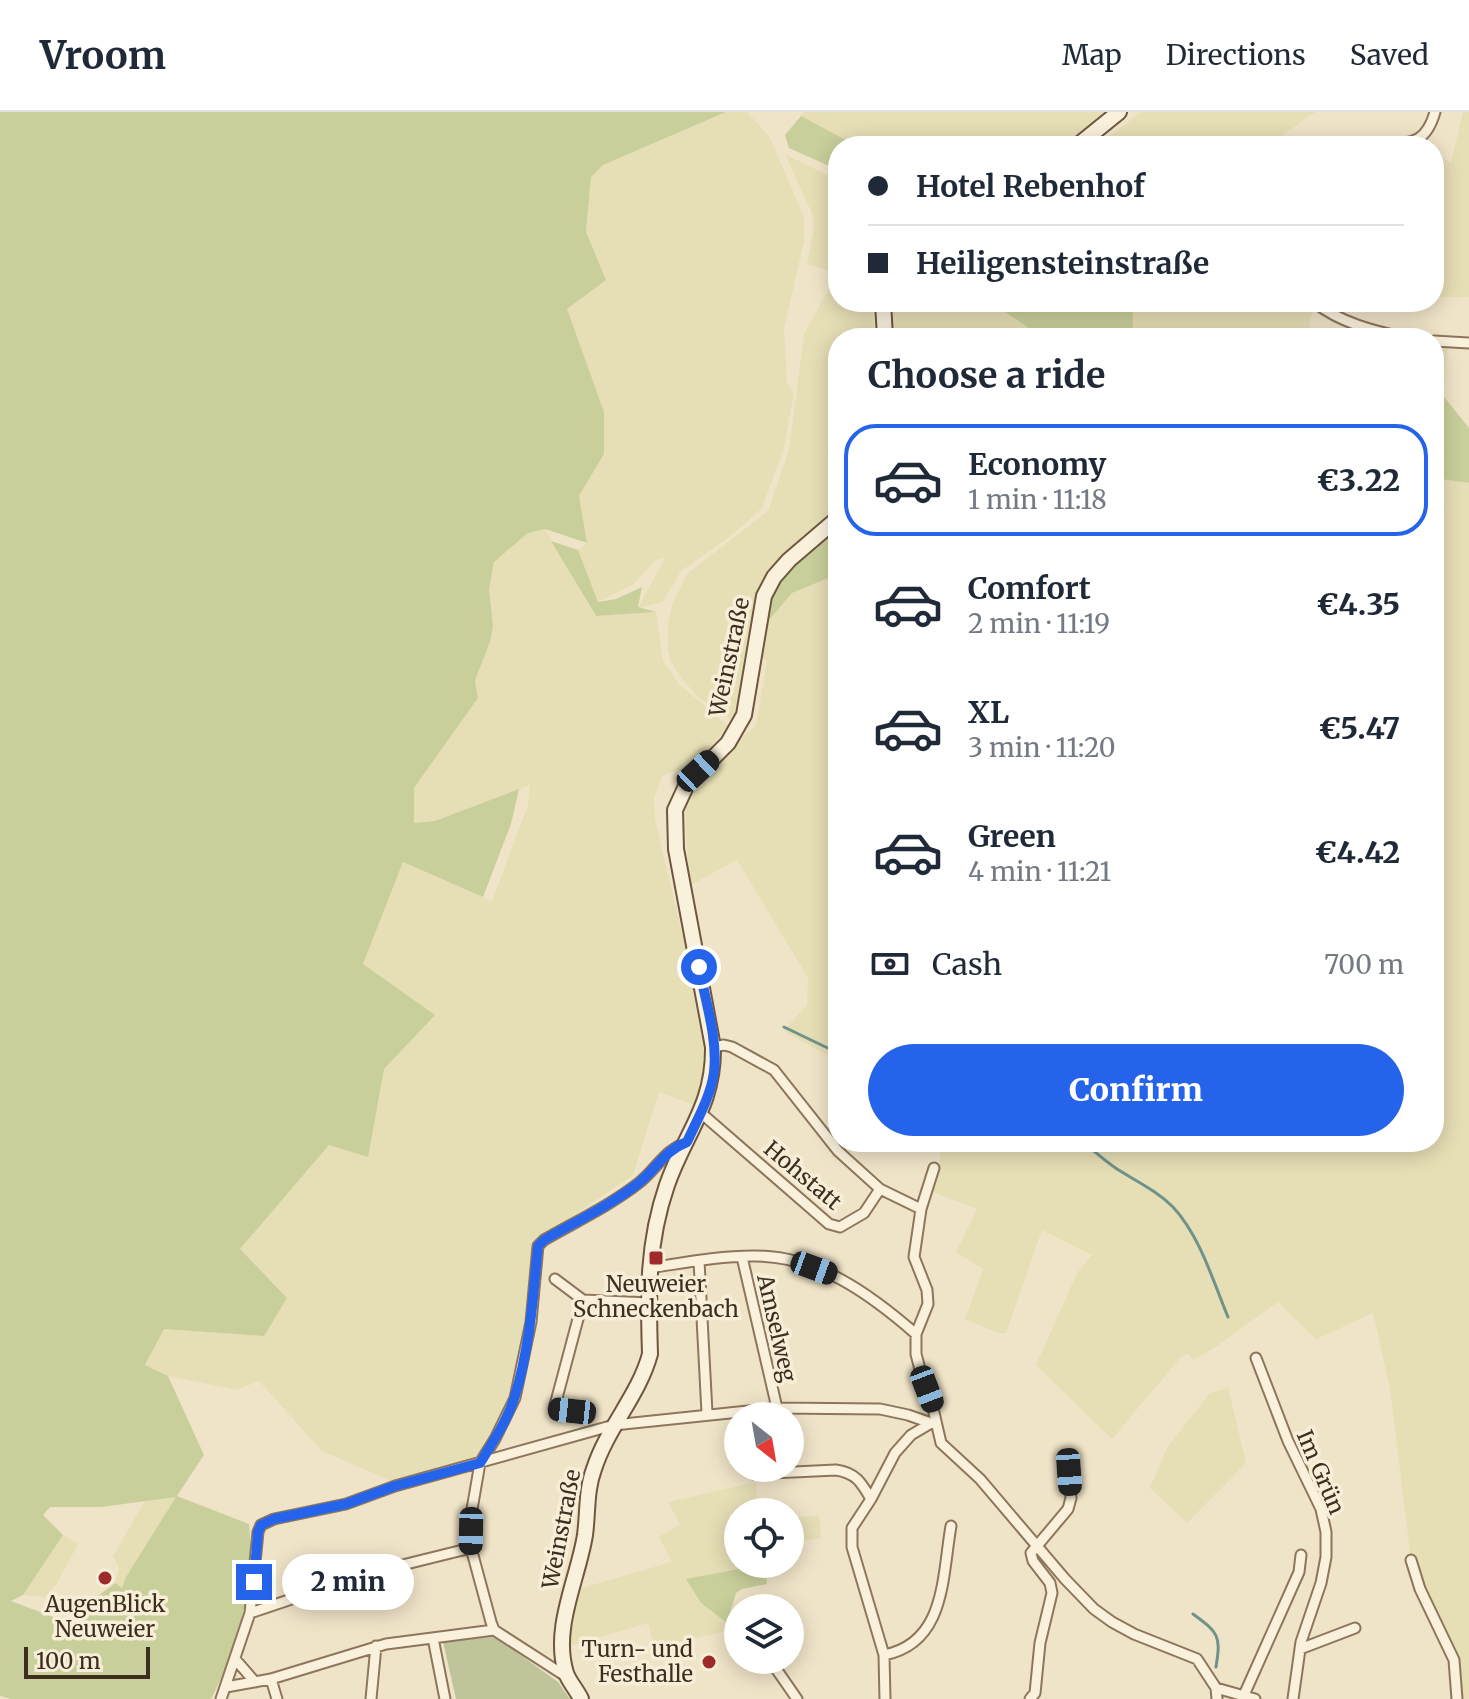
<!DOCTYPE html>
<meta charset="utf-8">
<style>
:root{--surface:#fff;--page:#f2f2f3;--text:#1f2937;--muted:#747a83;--line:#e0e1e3;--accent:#2563eb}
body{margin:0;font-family:Merriweather,serif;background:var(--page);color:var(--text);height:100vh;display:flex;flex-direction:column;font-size:30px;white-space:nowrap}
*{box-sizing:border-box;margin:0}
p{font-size:26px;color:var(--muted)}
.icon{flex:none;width:44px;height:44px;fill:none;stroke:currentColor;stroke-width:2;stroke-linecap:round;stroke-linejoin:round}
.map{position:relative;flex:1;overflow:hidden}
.details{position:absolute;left:828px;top:216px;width:616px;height:824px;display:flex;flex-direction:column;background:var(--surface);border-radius:32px;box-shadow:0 4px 20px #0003}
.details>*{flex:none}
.top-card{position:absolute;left:828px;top:24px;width:616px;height:176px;border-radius:32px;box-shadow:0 4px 20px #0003;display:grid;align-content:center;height:176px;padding:0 40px;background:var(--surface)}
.needle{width:52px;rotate:149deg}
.controls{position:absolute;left:724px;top:1290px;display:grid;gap:16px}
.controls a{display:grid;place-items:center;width:80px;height:80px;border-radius:50%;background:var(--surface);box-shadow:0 4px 20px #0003;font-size:40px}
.scale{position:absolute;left:24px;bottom:20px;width:126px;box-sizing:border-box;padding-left:8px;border:4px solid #3d2e20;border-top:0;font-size:22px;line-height:28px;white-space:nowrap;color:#3d2e20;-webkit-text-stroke:6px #f7eed8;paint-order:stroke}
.end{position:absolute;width:36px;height:36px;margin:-18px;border:10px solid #2563eb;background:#fff;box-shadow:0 0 0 4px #fff}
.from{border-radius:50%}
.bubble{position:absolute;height:56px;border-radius:28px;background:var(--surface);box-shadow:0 4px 20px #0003;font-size:26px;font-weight:800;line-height:56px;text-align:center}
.car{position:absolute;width:24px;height:48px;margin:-24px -12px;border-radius:10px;box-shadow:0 0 6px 2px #0007;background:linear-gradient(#222 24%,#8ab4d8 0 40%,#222 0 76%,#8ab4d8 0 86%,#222 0)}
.top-card b{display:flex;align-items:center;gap:28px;height:76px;font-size:30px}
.top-card b+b{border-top:2px solid var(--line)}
.top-card i{width:20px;height:20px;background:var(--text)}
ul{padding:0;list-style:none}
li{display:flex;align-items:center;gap:24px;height:112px;margin:0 16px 12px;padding:0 24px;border:4px solid transparent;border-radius:32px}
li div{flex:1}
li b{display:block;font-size:30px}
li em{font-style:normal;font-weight:800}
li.selected{border-color:var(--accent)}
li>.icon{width:72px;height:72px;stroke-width:1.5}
h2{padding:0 40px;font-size:36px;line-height:96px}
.pay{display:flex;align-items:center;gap:20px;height:88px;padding:0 40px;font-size:30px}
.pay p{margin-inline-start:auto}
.primary-button{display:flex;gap:16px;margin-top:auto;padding:16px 40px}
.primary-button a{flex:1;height:92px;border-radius:48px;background:var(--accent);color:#fff;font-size:32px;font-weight:800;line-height:92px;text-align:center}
header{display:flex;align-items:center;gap:48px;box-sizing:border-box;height:112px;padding:0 40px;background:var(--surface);border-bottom:2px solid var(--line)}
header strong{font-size:38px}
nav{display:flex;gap:44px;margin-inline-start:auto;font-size:28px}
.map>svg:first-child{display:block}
.farmland{fill:#e6deb5}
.green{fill:#c9cf9b;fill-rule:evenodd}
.cemetery{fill:#bfc49a}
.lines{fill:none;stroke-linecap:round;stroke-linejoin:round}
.stream{stroke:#6f938a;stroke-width:3}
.minor-casing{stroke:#8d765c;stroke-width:13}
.secondary-casing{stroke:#6f573f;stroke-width:18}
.minor{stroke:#faf1dc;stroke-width:9}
.secondary{stroke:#faf1dc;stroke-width:14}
.route{stroke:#2563eb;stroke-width:10}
.poi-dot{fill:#9e2a2b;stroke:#f7eed8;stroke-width:3}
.labels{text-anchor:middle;stroke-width:7;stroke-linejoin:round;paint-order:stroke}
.street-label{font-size:22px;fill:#3d2e20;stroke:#f7eed8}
.poi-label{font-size:22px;fill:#3d2e20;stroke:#f7eed8}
</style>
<header>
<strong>Vroom</strong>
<nav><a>Map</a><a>Directions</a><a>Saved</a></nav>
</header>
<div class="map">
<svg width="1469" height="1587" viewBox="0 0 1469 1587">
<rect width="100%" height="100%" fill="#f0e4c8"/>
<path class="farmland" d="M726 0H747L769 24 804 105V129L784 217 787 271 794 281 784 336 762 396 732 423 681 459 663 490 638 496 665 446 655 448 634 472 598 490 578 438 587 431 579 384 604 342 567 197 605 168 586 120 591 65 603 53Z
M804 0H1109L1066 34H857L801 4Z
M1141 0H1315L1268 34H1097Z
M1463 0H1469V185H1434V41L1451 51Z
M785 42 833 66 838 71V155L835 160 807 152 814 115 812 101Z
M838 170V190H873L874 226H838V392L833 400 785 441 765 471 754 511 737 600 732 608 698 585 679 563 671 549 668 538V512L673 490 688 461 768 399 789 338 804 222 828 179Z
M890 190H991L1043 226H893Z
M1133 190H1298L1313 197 1306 226H1264L1244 219 1243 226H1133Z
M1434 234 1448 235 1434 355Z
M1434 366 1469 371V1586L1467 1587H1457L1454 1548 1411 1448 1390 1277 1373 1201 1316 1227 1278 1190 1214 1236 1193 1248 1188 1241 1180 1246 1112 1327 1036 1253 1077 1161 1092 1143 1042 1118 1006 1221H998L965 1207 983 1157 956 1140 977 1097 930 1079 939 1053 942 1030H1434Z
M545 417 595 504 656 500 663 549 680 573 728 614 702 646 686 659 677 658 662 664 654 686 655 707 709 936 697 994 659 980 633 1063 533 1131 528 1198 509 1284 493 1321 476 1349 396 1371 322 1339 259 1269 236 1278 168 1264 145 1253 164 1217 264 1224 240 1137 329 1033 363 852 403 750 492 789 528 693 530 673 435 709 414 711V676L478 586 475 568 490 530 493 514 489 477 494 450 528 421Z
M838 462V949L783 919 807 893 808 866 737 748 689 774 685 690 729 637 756 613 767 549 759 543 764 514 792 481Z
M1228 1276 1246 1351 1187 1411 1150 1376 1167 1336 1210 1281Z
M756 1370 758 1400H738V1452H762L687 1468 701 1491 727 1511 726 1519 654 1536 648 1511 570 1534 575 1478 672 1450 659 1425 680 1412 668 1390Z
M177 1384 126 1465 122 1477 115 1471 119 1456 113 1444 145 1389Z
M819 1403 821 1426 790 1431V1406Z
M63 1423 78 1432 57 1471 45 1485 23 1483Z"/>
<path class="green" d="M0 0H726L603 53 591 65 586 120 606 168 567 197 604 300V342L579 384 587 431 545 417 528 421 494 450 489 477 493 514 490 530 475 568 478 586 414 676V711L435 709 519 677 511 712 483 785 403 750 363 852 435 903 384 957 368 1045 329 1033 240 1137 287 1186 264 1224 164 1217 145 1253 168 1264 204 1343 177 1384 249 1412C255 1471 239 1535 211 1587H11L0 1584ZM176 1385 126 1465 122 1476 115 1471 55 1517 56 1506 11 1489 23 1483 63 1423 43 1403 50 1395H101Z
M801 4 857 34H838V58L789 36 785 23Z
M991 190H1133V226H1043Z
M1441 281 1469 316V371L1434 366 1442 303Z
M838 409V462L792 481 764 514 777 474Z
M551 429 578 438 598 490 616 487 642 475 638 495 656 500 596 504Z
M765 1452 767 1472 742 1477 736 1481 727 1511 701 1491 686 1467Z"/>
<path class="cemetery" d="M492 1525 501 1529 558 1570 570 1587H456L443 1530Z"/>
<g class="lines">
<path class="stream" d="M784 915 838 941
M1083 1030C1094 1039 1105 1049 1117 1057 1136 1069 1157 1079 1173 1095 1200 1124 1213 1169 1228 1205
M1193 1502C1219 1521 1221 1524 1216 1555"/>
<g class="minor-casing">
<path id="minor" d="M1388 34C1415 31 1427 28 1435 0
M1314 190C1341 211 1373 219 1406 226
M1434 229 1469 231
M713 935 724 933 732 935 774 958 838 1039 880 1077 921 1097
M701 1001 829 1112 840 1115 864 1101 880 1077
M742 1145 777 1296
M699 1149 707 1301
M649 1156C683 1151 718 1144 753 1144 817 1143 870 1182 916 1222V1242L921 1261 932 1292 941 1331 980 1367 1065 1467 1094 1497 1112 1510 1134 1522 1197 1547 1216 1576 1217 1587
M555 1167 583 1188 649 1191
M916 1222 928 1192 927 1178 914 1145 921 1097 934 1056
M1256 1246 1288 1329 1321 1397 1326 1420V1445L1321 1471 1301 1530 1293 1587
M572 1299 554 1297 583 1188
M752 1356 754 1362 836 1358C856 1361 861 1370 871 1387
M1411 1448 1420 1477 1454 1548 1457 1587
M250 1501 366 1462 471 1436
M433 1526 445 1587
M1300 1537 1355 1516
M884 1543C946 1531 942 1465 951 1414
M235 1547 255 1570
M770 1548 797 1587
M567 1565 494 1518 491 1510 471 1436V1403L480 1351 495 1327 515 1286 531 1210 538 1134 544 1128C577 1109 611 1093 640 1070 658 1055 664 1039 687 1030
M271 1567 277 1587
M226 1575 271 1567 386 1532 494 1518
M1216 1576 1255 1587
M1244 1583 1299 1460 1301 1443
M221 1587 250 1501 258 1420 261 1413 274 1407 346 1392 395 1374 614 1313 777 1296 880 1297 908 1303 928 1310
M371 1587 376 1534
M885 1587 884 1543 852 1435V1416L871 1387 895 1341 911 1323 933 1310
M1030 1587 1035 1581 1040 1531 1052 1481 1050 1471 1033 1449 1031 1441 1068 1397 1071 1386 1069 1360"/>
</g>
<g class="secondary-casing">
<path id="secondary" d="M1077 34 1119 0
M883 190 885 226
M581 1587C577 1578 569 1570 566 1561 552 1516 578 1467 585 1423 588 1401 586 1378 594 1357 607 1316 639 1283 650 1242 648 1182 647 1131 667 1073 685 1021 714 994 713 935L676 737 675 698 687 672 728 631 744 603 764 484 774 465 789 448 838 406"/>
</g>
<use href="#minor" class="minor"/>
<use href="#secondary" class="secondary"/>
</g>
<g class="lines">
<path class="route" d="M254 1470 258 1420 261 1413 274 1407 346 1392 395 1374 480 1351C493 1330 508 1307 515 1284 530 1235 533 1185 538 1134L544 1128C577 1109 611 1093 640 1070 658 1055 664 1039 687 1030 697 1008 711 984 714 960 718 926 705 888 699 855"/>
</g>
<g class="poi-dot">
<rect x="648" y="1138" width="16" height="16" rx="4"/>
<circle cx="105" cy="1466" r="8"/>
<circle cx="709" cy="1550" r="8"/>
</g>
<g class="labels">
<g class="street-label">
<text transform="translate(729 545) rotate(-78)" y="8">Weinstraße</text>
<text transform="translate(803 1063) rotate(40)" y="8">Hohstatt</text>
<text transform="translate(777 1216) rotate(77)" y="8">Amselweg</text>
<text transform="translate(1321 1360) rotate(67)" y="8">Im Grün</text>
<text transform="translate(561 1417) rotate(-79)" y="8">Weinstraße</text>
</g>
<g class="poi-label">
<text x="656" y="1180">Neuweier<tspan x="656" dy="25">Schneckenbach</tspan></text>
<text x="105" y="1500">AugenBlick<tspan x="105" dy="25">Neuweier</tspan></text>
<text x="693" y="1545" text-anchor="end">Turn- und<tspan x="693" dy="25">Festhalle</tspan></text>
</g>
</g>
</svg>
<div class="controls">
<a><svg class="needle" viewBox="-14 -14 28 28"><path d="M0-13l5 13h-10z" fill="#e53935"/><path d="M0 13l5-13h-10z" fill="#747a83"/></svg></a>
<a><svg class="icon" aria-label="locate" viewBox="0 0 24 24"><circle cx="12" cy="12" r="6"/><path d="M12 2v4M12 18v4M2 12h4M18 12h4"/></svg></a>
<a><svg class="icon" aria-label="layers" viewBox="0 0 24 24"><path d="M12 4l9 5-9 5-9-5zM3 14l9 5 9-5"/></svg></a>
</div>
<div class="scale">100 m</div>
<i class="end from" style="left:699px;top:855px"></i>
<i class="end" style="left:254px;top:1470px"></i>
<div class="bubble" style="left:282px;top:1442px;width:132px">2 min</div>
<i class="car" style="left:698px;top:659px;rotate:47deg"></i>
<i class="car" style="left:814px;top:1156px;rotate:110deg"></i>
<i class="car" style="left:927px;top:1277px;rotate:159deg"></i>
<i class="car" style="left:572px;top:1299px;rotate:276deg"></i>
<i class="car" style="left:1069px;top:1360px;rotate:176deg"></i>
<i class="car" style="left:471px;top:1419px;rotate:181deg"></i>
<div class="top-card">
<b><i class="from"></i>Hotel Rebenhof</b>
<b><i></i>Heiligensteinstraße</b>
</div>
<section class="details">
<h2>Choose a ride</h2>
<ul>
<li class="selected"><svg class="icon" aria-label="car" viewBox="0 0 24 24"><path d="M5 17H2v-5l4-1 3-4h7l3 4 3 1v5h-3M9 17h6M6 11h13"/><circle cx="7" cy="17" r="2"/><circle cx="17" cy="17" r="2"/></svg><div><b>Economy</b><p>1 min · 11:18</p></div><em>€3.22</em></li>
<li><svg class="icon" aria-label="car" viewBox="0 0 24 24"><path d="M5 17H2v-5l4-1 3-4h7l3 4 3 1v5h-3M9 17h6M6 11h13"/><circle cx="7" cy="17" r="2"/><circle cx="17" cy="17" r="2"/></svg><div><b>Comfort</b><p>2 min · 11:19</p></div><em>€4.35</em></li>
<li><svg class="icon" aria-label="car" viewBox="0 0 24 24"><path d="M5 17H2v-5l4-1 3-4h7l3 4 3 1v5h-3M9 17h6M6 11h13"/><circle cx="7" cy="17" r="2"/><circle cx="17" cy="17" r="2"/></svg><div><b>XL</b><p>3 min · 11:20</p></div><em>€5.47</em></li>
<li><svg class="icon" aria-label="car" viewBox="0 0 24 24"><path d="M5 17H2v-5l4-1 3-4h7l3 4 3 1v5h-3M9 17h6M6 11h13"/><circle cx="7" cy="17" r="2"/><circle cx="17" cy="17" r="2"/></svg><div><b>Green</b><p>4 min · 11:21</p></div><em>€4.42</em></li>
</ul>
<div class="pay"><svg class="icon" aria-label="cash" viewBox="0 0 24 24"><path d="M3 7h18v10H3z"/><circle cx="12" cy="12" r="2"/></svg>Cash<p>700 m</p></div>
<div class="primary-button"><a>Confirm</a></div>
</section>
</div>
